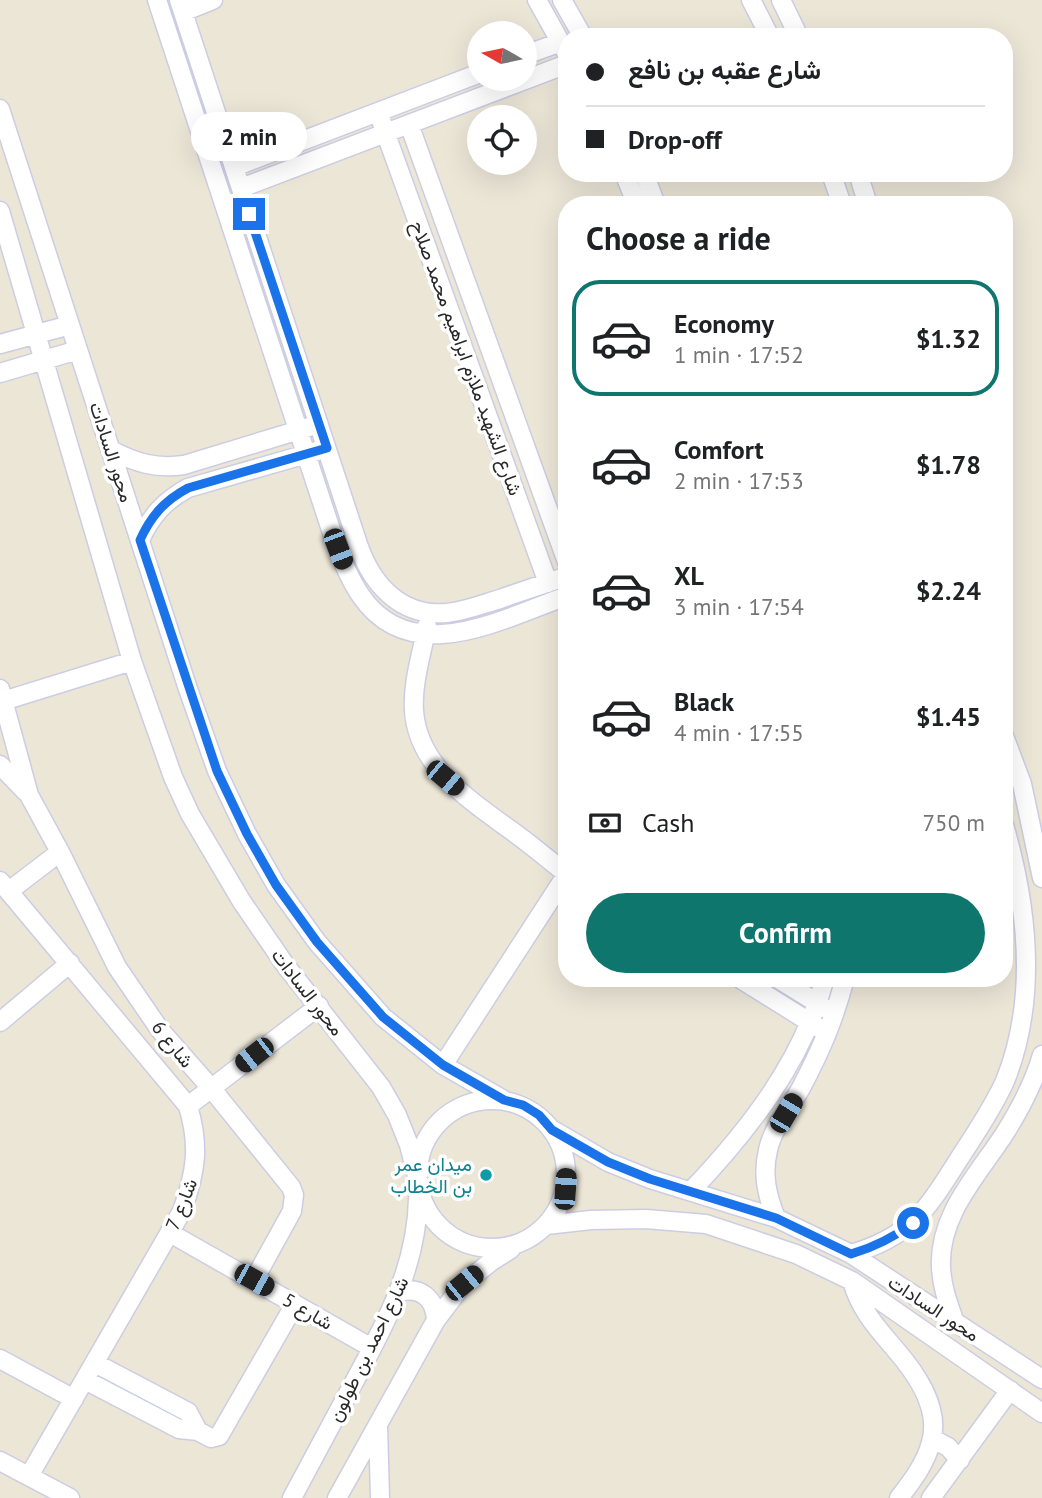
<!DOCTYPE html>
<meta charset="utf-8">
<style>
:root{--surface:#fff;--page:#f2f2f2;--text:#202124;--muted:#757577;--line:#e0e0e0;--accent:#0f766e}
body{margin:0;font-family:"PT Sans",Vazirmatn,sans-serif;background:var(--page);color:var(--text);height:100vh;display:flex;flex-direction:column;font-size:26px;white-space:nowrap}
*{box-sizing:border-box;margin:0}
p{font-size:23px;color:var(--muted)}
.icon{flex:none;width:38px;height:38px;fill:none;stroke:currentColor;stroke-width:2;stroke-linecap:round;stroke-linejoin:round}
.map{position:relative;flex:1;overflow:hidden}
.drawer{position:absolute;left:558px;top:196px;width:455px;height:791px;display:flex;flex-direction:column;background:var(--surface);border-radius:28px;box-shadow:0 7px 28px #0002}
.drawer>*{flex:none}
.banner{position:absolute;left:558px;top:28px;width:455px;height:154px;border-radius:28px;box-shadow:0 7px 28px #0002;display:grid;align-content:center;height:154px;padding:0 28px;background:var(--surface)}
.needle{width:46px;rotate:279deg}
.fabs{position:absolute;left:467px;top:21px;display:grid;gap:14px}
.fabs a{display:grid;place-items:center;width:70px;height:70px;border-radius:50%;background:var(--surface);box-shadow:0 7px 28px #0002;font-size:35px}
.end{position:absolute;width:32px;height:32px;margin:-16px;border:9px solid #1a73e8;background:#fff;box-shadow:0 0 0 4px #fff}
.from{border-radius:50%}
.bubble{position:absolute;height:49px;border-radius:24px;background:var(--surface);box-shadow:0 7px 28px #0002;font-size:23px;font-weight:800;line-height:49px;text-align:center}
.car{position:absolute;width:21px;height:42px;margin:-21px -10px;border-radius:9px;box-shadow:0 0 5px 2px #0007;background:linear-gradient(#222 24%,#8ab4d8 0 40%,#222 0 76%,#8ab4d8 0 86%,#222 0)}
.banner b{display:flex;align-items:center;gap:24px;height:66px;font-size:26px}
.banner b+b{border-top:2px solid var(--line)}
.banner i{width:18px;height:18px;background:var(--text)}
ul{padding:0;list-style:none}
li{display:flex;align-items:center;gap:21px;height:116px;margin:0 14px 10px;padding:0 14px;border:4px solid transparent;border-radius:28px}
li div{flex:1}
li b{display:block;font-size:26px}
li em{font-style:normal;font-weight:800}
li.active{border-color:var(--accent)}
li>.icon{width:63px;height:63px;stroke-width:1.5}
h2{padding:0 28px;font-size:32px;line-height:84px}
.pay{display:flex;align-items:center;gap:18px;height:77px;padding:0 28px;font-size:26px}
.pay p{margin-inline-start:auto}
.button{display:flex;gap:14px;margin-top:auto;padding:14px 28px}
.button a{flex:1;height:80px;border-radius:42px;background:var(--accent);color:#fff;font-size:28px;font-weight:800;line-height:80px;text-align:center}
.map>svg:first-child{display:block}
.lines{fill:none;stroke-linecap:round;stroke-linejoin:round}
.minor-casing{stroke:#cccde3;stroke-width:21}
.minor{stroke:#fff;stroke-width:18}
.route{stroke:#1a73e8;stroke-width:9}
.culture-dot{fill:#0f9aa8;stroke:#fff;stroke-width:2.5}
.labels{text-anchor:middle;stroke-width:7;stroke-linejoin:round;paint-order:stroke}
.street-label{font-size:19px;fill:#282828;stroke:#fff}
.culture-label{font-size:19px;fill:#0d838f;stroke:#fff;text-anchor:end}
</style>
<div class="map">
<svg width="1042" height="1498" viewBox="0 0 1042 1498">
<rect width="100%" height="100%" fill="#ece6d7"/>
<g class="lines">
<g class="minor-casing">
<path id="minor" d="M157 0 332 533C340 555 348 577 361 596 412 670 503 618 567 596
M179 0 359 547C373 586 402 617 447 613 465 611 483 604 500 599 522 591 545 584 567 576
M537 0 567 54
M562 0 583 37
M751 0 770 37
M781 0 799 37
M183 12 213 0
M525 55 561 42
M0 109 188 689 217 771 247 834 276 885 317 942 383 1017 443 1065 504 1100
M378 112 548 583
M409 124 567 562
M234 167 480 73
M624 173 637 205
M644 173 656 205
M831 173 842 205
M858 173 868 205
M241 188 567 64
M0 211 132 661 173 777 190 814 242 902 286 966 381 1087 397 1115 409 1145 417 1176
M0 344 70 325
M0 373 78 350
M111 450C136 463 156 469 184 465L309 427
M140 540C151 516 164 501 188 488L317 451
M427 626C422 653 412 683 414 711 418 769 474 803 516 834 534 847 550 861 567 874
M0 689 29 795 60 852 117 967 160 1030 211 1088 291 1187 294 1195 292 1211 254 1280
M0 702 132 661
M1004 736 1022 784 1042 878
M0 765 26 792
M0 881 188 1106C200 1146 196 1172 182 1211L29 1476
M9 891 60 852
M739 978 819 1028
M777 978 827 1009
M0 1022 70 963
M443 1065 567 874
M418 1174a74 74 0 1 1 148 0a74 74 0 1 1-148 0Z
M188 1106 319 1006
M553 1130 608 1162 650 1179 776 1218 851 1254 1042 1379
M691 1191C749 1130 803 1061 825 978
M776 1218C767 1195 762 1175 768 1150 773 1127 790 1108 801 1088 821 1050 834 1020 845 978
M546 1225 591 1220 646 1219 706 1224 796 1254 852 1281 1042 1413
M170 1233 372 1348
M851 1254C912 1236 927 1209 959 1159 975 1134 993 1108 1005 1081 1038 999 1028 908 1004 825
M852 1281C860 1309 876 1327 895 1349 916 1373 941 1408 931 1442 926 1463 912 1481 899 1498
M399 1292C420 1286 435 1298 436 1320
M954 1320C948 1303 942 1287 941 1268 938 1215 978 1175 1005 1133 1020 1109 1034 1083 1042 1055
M0 1359 74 1399
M95 1363 188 1412 198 1431
M85 1380 179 1429 198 1431 211 1438 219 1436 295 1304
M378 1425 380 1498
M933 1439 948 1447 960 1460
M0 1461 70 1498
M292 1498C312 1460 333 1422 353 1384 385 1325 417 1267 418 1198
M337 1498 436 1320 464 1283 492 1261 511 1249
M931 1498 1010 1390"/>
</g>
<use href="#minor" class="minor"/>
</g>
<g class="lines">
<path class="route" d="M249 214 327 448 188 488C164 501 151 516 140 540L217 771 247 834 276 885 317 942 383 1017 443 1065 504 1100 523 1105 539 1115 552 1130 608 1162 650 1179 776 1218 851 1254C875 1247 893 1238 913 1223"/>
</g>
<circle class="culture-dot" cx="486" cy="1175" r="7"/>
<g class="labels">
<g class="street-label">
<text transform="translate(467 358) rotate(70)" y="7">شارع الشهيد ملازم ابراهيم محمد صلاح</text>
<text transform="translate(112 452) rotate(72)" y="7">محور السادات</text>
<text transform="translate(308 992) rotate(52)" y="7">محور السادات</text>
<text transform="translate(173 1044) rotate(51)" y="7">شارع 6</text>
<text transform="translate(181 1204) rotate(-68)" y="7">شارع 7</text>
<text transform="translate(934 1308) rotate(33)" y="7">محور السادات</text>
<text transform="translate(308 1311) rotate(30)" y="7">شارع 5</text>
<text transform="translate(368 1349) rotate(-64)" y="7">شارع احمد بن طولون</text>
</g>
<g class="culture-label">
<text x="472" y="1171">ميدان عمر<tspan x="472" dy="22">بن الخطاب</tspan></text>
</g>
</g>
</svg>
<div class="fabs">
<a><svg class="needle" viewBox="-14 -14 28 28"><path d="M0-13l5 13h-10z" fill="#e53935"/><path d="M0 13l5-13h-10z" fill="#757577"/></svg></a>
<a><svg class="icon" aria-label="locate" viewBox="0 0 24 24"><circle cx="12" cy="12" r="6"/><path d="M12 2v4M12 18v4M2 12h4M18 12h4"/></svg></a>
</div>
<i class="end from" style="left:913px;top:1223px"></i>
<i class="end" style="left:249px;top:214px"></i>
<div class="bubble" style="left:191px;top:112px;width:116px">2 min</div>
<i class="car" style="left:338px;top:549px;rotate:159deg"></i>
<i class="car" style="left:445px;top:778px;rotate:130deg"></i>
<i class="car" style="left:254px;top:1055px;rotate:232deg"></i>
<i class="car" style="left:786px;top:1113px;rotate:31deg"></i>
<i class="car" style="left:565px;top:1189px;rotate:4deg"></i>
<i class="car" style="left:254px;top:1280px;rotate:119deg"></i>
<i class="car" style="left:464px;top:1283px;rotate:51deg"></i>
<div class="banner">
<b><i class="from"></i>شارع عقبه بن نافع</b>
<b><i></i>Drop-off</b>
</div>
<section class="drawer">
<h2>Choose a ride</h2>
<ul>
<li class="active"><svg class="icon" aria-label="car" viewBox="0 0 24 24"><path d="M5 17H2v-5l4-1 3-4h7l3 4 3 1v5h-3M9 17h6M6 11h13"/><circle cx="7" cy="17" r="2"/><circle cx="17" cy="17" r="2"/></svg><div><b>Economy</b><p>1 min · 17:52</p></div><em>$1.32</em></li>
<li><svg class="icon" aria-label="car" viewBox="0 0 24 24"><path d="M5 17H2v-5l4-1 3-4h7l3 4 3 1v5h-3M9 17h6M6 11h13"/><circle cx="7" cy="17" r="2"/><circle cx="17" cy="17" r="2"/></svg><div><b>Comfort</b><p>2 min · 17:53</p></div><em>$1.78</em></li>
<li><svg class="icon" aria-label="car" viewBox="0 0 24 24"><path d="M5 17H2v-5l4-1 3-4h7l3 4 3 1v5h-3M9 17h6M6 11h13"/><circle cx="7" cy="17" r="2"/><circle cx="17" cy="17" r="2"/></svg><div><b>XL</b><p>3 min · 17:54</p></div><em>$2.24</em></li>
<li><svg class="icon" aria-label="car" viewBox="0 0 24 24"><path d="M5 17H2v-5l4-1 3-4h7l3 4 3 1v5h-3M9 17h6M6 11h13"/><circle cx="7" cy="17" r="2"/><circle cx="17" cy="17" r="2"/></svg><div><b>Black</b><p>4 min · 17:55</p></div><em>$1.45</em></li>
</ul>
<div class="pay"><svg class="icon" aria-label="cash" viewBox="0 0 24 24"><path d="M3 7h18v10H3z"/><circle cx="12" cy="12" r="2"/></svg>Cash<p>750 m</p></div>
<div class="button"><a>Confirm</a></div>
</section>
</div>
